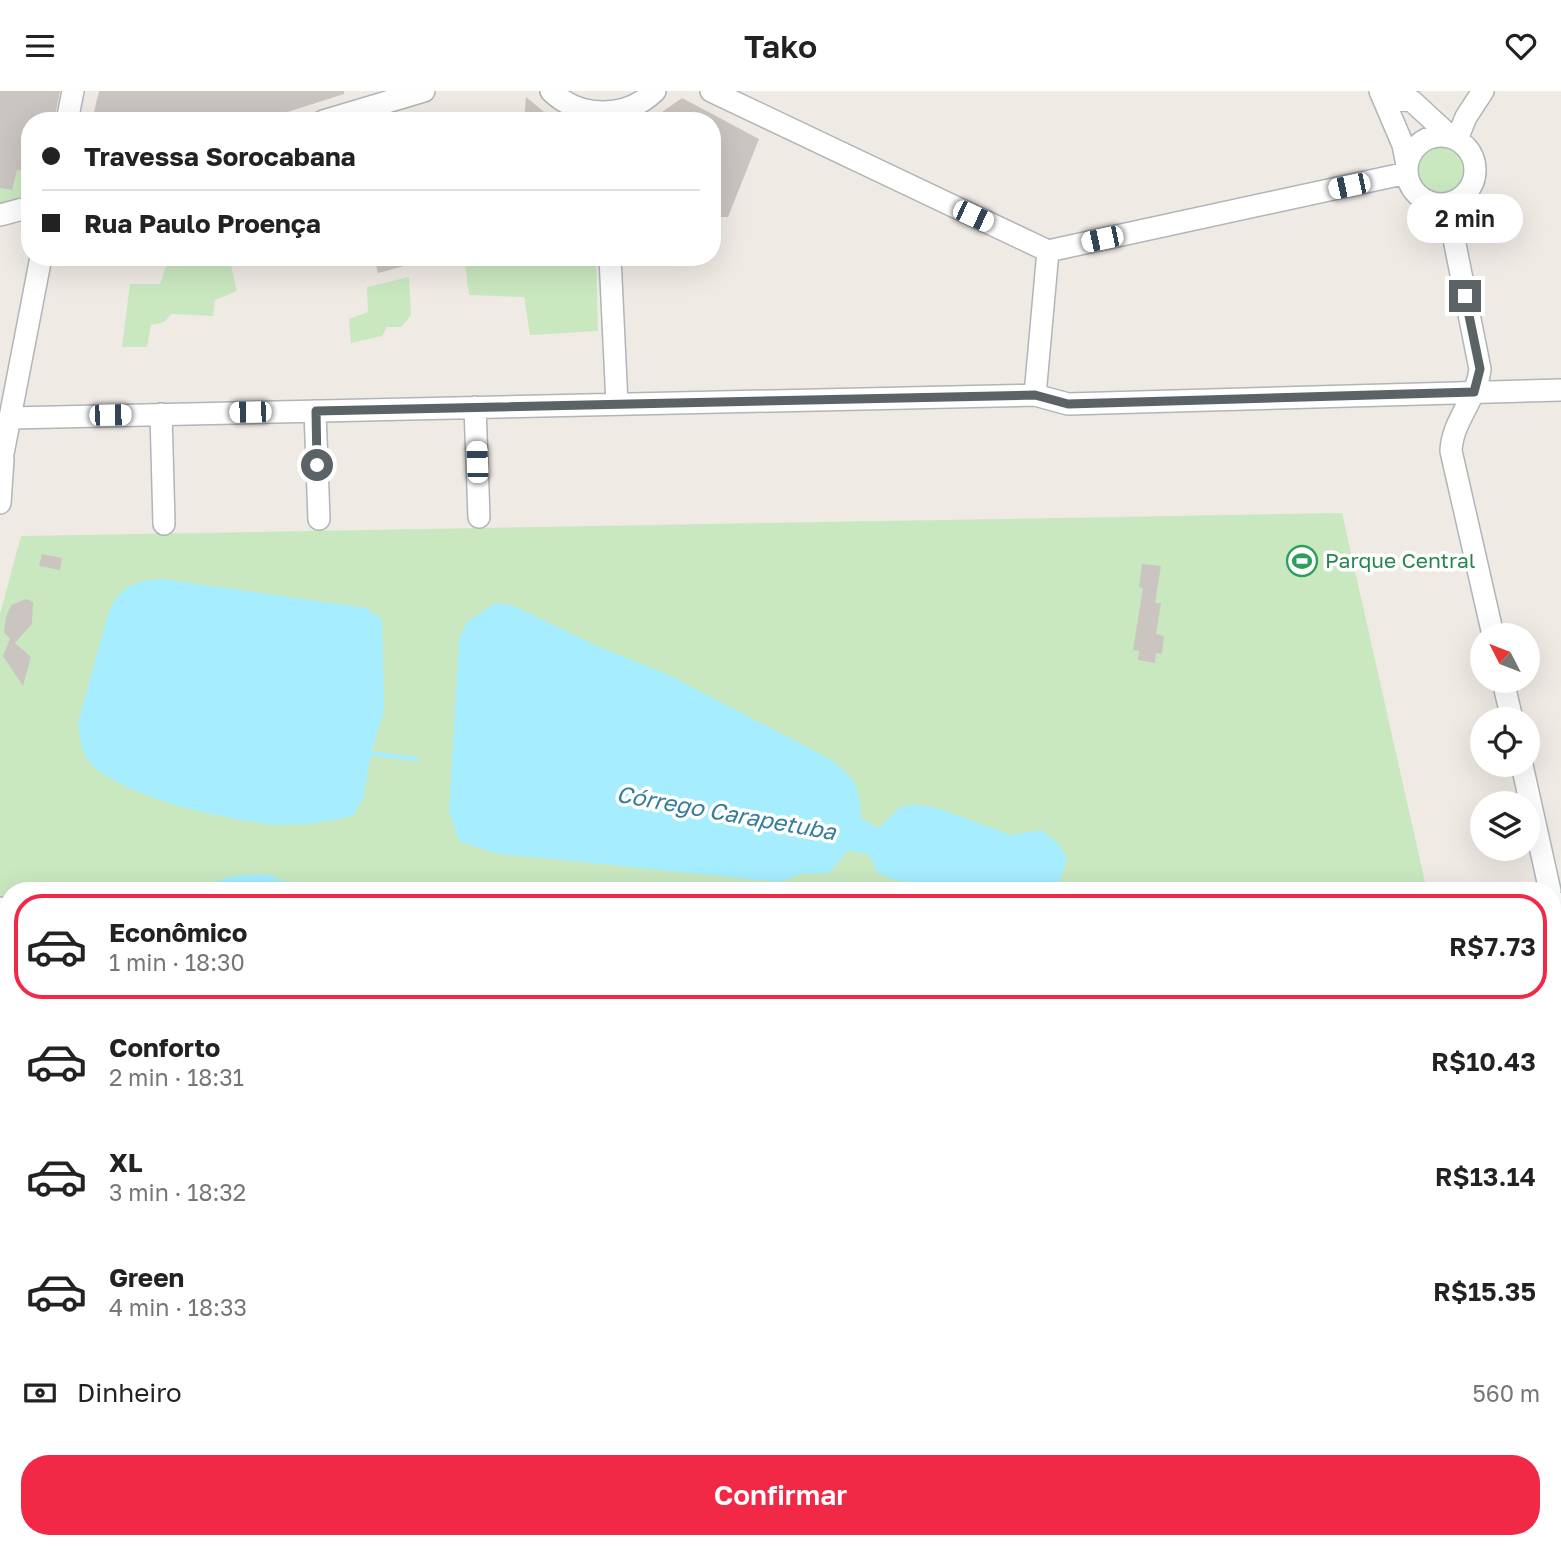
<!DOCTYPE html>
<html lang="pt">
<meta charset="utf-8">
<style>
:root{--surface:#fff;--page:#f6f6f6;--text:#222;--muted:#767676;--line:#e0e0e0;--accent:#f22847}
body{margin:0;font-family:"Golos Text",sans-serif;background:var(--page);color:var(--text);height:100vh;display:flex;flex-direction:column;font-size:26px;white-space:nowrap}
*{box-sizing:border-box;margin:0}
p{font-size:23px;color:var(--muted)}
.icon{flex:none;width:38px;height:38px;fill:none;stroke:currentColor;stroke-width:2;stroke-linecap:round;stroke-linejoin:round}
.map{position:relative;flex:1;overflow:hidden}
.panel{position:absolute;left:0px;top:791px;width:1561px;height:667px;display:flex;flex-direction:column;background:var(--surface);border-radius:28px 28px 0 0;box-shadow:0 7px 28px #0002}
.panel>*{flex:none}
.hud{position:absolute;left:21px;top:21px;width:700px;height:154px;border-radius:28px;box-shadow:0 7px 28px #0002;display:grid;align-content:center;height:154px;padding:0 21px;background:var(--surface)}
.needle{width:46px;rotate:312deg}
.controls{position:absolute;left:1470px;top:532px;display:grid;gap:14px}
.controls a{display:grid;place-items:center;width:70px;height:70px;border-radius:50%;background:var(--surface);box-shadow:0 7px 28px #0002;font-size:35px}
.end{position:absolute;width:32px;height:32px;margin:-16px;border:9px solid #5c6366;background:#fff;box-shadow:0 0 0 4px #fff}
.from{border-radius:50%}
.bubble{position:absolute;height:49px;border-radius:24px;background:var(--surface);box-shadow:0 7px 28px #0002;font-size:23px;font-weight:600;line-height:49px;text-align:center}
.car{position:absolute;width:21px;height:42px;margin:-21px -10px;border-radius:9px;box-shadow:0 0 5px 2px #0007;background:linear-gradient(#fff 24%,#345 0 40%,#fff 0 76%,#345 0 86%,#fff 0)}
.hud b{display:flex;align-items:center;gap:24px;height:66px;font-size:26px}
.hud b+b{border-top:2px solid var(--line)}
.hud i{width:18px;height:18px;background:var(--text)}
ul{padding:12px 0 0;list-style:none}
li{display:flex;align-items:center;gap:21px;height:105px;margin:0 14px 10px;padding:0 7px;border:4px solid transparent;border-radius:28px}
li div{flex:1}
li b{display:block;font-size:26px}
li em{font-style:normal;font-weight:600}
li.on{border-color:var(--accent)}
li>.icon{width:63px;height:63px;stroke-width:1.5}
.pay{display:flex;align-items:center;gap:18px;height:77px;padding:0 21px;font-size:26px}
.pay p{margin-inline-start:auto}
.button{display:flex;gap:14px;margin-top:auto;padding:14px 21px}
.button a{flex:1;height:80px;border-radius:28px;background:var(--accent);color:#fff;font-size:28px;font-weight:600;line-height:80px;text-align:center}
header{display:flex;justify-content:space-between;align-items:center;height:91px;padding:0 21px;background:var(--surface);font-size:32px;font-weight:600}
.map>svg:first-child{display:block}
.green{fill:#c9e8c0}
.water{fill:#a5edff}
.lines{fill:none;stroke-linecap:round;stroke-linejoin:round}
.stream{stroke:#a5edff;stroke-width:4.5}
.building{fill:#cac5c1}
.minor-casing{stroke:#b0b5b8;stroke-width:24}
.major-casing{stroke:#f8a455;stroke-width:29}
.minor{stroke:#fff;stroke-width:21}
.major{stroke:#fda;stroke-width:26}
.route{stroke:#5c6366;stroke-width:9}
.labels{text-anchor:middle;stroke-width:7;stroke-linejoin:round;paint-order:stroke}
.leisure-label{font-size:21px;fill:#27864d;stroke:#fff;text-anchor:start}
.water-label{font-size:23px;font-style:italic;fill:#357e9b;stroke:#fff}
</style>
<header><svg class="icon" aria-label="menu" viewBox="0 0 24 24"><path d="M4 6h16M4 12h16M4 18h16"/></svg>Tako<svg class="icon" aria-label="heart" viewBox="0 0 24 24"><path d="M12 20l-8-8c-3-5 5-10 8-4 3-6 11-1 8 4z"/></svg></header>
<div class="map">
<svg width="1561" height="1457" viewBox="0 0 1561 1457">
<rect width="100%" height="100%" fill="#efeae4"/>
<path class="green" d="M1416 79a25 25 0 1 1 50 0a25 25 0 1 1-50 0Z
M17 79 30 81V112L0 117V97L12 99Z
M218 166H229L237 200 215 209 213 225 171 223 164 231 151 234 147 256H122L130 193H160L168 170 203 172Z
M464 166H596L598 240 530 244 524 206 469 204Z
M409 186 411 224 401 236H387L382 245 351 252 349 228 368 221 367 196Z
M1342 422 1427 800H9V807L0 804V523L21 445Z
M1552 1355 1561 1394V1457H401L396 1449H1552Z"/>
<path class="water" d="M162 488 366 517 382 528 384 619 371 663 363 708 353 725C330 730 308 734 284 734 236 732 123 707 90 672 81 661 79 644 78 631L109 520C121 494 135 490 162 488Z
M495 512 514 515 599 556 667 583 826 666C855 685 860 694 861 728L879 737 900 716 915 713 937 717 1011 744 1041 739 1057 751 1067 767 1057 800H899V790L878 782 869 764 848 759 829 782 800 783 779 791 494 762 459 750 449 720 459 548 467 531Z
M267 783 308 800H200C219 784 244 783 267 783Z"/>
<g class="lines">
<path class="stream" d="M368 662 416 668
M511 1449 514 1457"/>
</g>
<path class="building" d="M0 0H60L54 30H30V81L17 79 12 99 0 97Z
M99 0H344V3L259 30H92Z
M526 6 555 30H524Z
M682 7 759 48 728 126H712V30H649Z
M374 166H422L423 170 378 182Z
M42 463 62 467 60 479 39 475Z
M1142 473 1161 475 1155 512H1161L1156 543 1164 545 1162 563 1156 562 1155 572 1138 569 1139 560 1133 559 1143 497 1139 496Z
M26 508 33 511 32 533 15 552 31 566 23 595 3 565 10 548 4 541 6 526 11 514Z"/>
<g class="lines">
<g class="minor-casing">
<path id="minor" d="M551 0C580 28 626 28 655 0
M711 0 1048 160 1407 82
M1380 0 1403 54 1407 74
M1387 17 1398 8 1412 10 1451 46
M67 30 73 0
M323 30 424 0
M1407 79a34 34 0 1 1 68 0a34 34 0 1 1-68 0Z
M1457 48 1466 26 1483 0
M1447 113 1480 278C1477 308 1452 330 1451 360L1493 544
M0 124 30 116
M610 166 617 313
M1035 304 1048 160
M475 316 479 426
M315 320 319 428
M161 323 164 433
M11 327 1035 304 1068 313 1561 299
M0 378 41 166
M0 412 3 368
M1503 590 1512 628
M1522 674 1550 800
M1552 808 1561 846
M0 817 9 820
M0 1163 9 1159
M0 1423 9 1439
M0 1456 13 1449"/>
</g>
<g class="major-casing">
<path id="major" d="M0 957 9 973
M269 1449 273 1457"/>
</g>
<use href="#minor" class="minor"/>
<use href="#major" class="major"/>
</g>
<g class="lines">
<path class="route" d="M317 374 316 320 1035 304 1068 313 1474 301 1480 278 1465 205"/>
</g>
<defs>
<g id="stadium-ring" transform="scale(1.575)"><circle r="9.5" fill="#fff" stroke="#2e9e5b" stroke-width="1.5"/><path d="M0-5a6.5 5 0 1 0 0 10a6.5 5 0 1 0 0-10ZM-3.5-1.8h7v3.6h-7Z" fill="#2e9e5b"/></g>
</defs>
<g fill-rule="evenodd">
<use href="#stadium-ring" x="1302" y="470"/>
</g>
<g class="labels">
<g class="leisure-label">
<text x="1325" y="477">Parque Central</text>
</g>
<g class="water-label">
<text transform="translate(726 722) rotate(10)" y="8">Córrego Carapetuba</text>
</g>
</g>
</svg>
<div class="controls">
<a><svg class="needle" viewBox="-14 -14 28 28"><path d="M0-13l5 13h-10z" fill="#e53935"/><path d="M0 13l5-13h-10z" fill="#767676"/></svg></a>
<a><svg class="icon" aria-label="locate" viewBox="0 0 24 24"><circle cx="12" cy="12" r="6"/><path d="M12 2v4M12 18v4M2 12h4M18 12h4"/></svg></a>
<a><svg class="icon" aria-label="layers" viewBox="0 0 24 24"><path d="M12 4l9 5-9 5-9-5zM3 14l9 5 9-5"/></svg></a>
</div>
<i class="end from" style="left:317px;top:374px"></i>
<i class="end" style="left:1465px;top:205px"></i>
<div class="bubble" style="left:1407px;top:103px;width:116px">2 min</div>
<i class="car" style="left:1349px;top:95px;rotate:258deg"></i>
<i class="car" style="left:973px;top:125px;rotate:115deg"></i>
<i class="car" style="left:1102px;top:148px;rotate:258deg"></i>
<i class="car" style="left:250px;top:321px;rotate:269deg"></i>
<i class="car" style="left:110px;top:324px;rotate:89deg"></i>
<i class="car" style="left:477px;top:371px;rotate:358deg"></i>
<div class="hud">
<b><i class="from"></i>Travessa Sorocabana</b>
<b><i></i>Rua Paulo Proença</b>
</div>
<section class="panel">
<ul>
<li class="on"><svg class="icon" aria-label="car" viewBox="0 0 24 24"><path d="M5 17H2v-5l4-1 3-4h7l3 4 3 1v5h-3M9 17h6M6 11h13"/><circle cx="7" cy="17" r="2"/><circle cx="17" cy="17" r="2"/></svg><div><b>Econômico</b><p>1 min · 18:30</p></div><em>R$7.73</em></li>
<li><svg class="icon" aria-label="car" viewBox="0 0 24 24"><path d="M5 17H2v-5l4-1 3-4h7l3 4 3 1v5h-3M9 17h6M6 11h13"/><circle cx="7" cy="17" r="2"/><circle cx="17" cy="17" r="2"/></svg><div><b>Conforto</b><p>2 min · 18:31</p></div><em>R$10.43</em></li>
<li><svg class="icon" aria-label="car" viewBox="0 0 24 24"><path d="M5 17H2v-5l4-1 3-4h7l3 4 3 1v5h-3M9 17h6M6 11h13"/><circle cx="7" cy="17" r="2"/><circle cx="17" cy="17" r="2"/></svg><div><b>XL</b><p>3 min · 18:32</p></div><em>R$13.14</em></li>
<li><svg class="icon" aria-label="car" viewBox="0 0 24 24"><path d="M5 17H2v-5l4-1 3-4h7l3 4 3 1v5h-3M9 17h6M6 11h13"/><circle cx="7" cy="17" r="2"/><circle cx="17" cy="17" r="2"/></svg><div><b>Green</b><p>4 min · 18:33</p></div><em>R$15.35</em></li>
</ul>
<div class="pay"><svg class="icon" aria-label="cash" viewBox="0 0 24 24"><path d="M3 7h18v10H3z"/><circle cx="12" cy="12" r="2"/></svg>Dinheiro<p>560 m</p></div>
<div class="button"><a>Confirmar</a></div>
</section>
</div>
